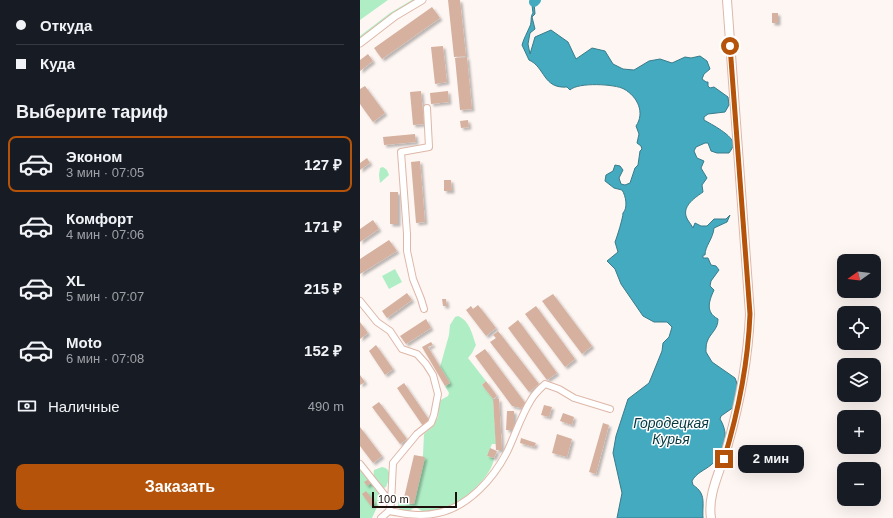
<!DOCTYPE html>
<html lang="ru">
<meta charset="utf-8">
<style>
:root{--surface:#171b24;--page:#242831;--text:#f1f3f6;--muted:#9ea1a6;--line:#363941;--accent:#b45309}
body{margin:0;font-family:Arial,sans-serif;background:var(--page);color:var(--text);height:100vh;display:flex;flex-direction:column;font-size:15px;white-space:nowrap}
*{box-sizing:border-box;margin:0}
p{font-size:13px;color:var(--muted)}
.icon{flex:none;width:22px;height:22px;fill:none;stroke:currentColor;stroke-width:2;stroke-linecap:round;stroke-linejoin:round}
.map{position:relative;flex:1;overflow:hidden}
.details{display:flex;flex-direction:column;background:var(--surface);width:360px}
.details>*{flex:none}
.banner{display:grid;align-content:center;height:88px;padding:0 16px;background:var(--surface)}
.needle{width:26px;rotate:256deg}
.buttons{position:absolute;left:477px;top:254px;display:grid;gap:8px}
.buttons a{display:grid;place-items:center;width:44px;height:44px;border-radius:8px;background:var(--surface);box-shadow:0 4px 16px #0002;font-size:20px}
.scale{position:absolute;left:12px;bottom:10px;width:85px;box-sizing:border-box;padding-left:4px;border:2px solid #1d100b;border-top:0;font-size:11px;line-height:14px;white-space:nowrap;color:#1d100b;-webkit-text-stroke:3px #fff;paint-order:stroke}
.end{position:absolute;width:18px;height:18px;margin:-9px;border:5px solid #b45309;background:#fff;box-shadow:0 0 0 2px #fff}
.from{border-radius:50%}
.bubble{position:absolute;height:28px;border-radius:8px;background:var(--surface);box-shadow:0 4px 16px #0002;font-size:13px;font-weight:800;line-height:28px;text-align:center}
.banner b{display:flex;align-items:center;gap:14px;height:38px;font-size:15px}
.banner b+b{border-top:1px solid var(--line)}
.banner i{width:10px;height:10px;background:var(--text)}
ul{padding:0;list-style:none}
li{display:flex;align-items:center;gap:12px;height:56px;margin:0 8px 6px;padding:0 8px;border:2px solid transparent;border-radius:8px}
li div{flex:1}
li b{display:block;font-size:15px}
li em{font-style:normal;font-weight:800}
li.on{border-color:var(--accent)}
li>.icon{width:36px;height:36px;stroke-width:1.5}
h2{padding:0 16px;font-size:18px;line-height:48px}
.pay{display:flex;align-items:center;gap:10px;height:44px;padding:0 16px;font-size:15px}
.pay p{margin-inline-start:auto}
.button{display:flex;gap:8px;margin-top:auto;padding:8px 16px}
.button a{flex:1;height:46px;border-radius:8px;background:var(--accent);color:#fff;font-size:16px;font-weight:800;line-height:46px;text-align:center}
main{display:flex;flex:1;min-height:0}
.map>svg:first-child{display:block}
.green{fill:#afeec5}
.water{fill:#43aac0;stroke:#387c8a}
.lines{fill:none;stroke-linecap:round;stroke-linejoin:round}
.river{stroke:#43aac0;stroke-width:10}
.building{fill:#d6b19f;filter:url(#shadow)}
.minor-casing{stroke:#deb7a8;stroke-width:8}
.tertiary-casing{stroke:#deb7a8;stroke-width:9}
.secondary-casing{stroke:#deb7a8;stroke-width:10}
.minor{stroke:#fff;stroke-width:6}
.tertiary{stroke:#fff;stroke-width:7}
.secondary{stroke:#fff;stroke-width:8}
.route{stroke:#b45309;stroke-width:5}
.labels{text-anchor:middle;stroke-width:3;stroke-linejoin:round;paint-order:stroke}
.water-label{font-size:14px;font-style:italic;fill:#063740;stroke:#fff}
</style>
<main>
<section class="details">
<div class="banner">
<b><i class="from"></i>Откуда</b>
<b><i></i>Куда</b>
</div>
<h2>Выберите тариф</h2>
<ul>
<li class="on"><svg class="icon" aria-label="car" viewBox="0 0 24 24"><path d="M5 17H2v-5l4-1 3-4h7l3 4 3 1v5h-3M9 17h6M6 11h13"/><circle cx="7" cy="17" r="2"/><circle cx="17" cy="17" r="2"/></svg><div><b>Эконом</b><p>3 мин · 07:05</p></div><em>127 ₽</em></li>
<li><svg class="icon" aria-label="car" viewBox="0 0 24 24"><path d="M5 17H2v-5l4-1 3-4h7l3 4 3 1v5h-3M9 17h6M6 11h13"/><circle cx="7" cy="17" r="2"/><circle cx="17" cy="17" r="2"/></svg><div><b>Комфорт</b><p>4 мин · 07:06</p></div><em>171 ₽</em></li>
<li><svg class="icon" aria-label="car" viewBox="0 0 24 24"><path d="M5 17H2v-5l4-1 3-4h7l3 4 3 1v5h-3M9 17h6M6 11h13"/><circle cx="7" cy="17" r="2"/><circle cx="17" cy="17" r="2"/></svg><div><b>XL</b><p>5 мин · 07:07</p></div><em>215 ₽</em></li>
<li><svg class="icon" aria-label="car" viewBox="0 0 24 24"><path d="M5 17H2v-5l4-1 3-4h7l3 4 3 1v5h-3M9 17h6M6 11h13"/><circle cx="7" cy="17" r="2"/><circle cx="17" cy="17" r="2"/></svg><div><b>Moto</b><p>6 мин · 07:08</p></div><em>152 ₽</em></li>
</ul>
<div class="pay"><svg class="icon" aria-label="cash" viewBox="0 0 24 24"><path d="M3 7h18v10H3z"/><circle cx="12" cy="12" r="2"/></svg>Наличные<p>490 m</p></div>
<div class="button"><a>Заказать</a></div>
</section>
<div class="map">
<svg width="533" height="518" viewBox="0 0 533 518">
<defs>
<filter id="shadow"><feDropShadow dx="2.5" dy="2.5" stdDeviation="1" flood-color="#0004"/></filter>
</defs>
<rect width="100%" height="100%" fill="#fef6f3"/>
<path class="green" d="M0 0H28L0 20Z
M52 0H55L29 16 0 38V36L30 13Z
M23 167 27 170 29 175 20 183 19 175 20 168Z
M35 269 42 282 29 289 22 276Z
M98 316C110 321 112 334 116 345L112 353 108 358 126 381 122 385 133 399 136 444H132L127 456 134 458C131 482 88 516 64 512 61 511 59 509 56 507L47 512H41L38 506V502L40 501 52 504 63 455 64 434 72 427 78 417 79 401 88 396 89 393 85 386 90 383 80 367 89 335 90 325 95 317Z
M22 467C33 469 29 479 26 487L24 488C18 484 12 478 14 470Z
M0 470 23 496 24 501 18 505 12 518H0Z"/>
<path class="water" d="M174 2 175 14 172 17 175 29 170 33 168 44 170 54 175 37 191 30 208 42 216 59 232 48 245 51 253 64 263 69 274 70 289 61 300 59 312 63 325 57 331 58 340 56 347 61 350 69 344 74 342 79 346 82H348V86L350 88 354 87 368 97 369 105 365 112 348 114 344 117V120C351 124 374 136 373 144 373 148 371 150 369 153H357L351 151 348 143H345L336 147 334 151 337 158 344 161 341 168 347 178 342 185 343 192C336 197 323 205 326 216 327 220 331 224 333 228L335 223 341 226H347L354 219H366L370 215 367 222 354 228C353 239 345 246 345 255H343V258H348L351 265 356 266 359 270 351 281 350 286 354 290C349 301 345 312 358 319 358 330 350 333 347 342 346 345 346 349 346 352L352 362 375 378 378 386 374 407 361 416 360 419C370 435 365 453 351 465 345 470 336 473 332 481L333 485C347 494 342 504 343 518H257L262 493 253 453 256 436 268 399 289 383 302 351 303 343 309 337 312 327 307 322H294L283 316 261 284 255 269 247 261 258 252 255 242C257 237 263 218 263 213 268 208 266 196 262 190L254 188 245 181 246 175 253 171 255 165 260 166 263 170 259 178 261 184 265 185 270 183 275 168 278 165 280 151 282 149 281 146 277 143 279 134 276 126C285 113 278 97 264 89 255 84 218 82 210 90L207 87C183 89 185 67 169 60L162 45C164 38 167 33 170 26 172 22 170 17 173 13L172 5Z"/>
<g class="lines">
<path class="river" d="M174 2 176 0"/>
</g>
<path class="building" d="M88 0H100L106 56 94 57Z
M72 7 80 18 22 59 14 48Z
M412 13H418V23H412Z
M83 46 87 82 75 84 71 47Z
M8 54 13 61 0 71V60Z
M107 57 112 109 100 110 95 58Z
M5 86 25 113 13 122 0 104V89Z
M61 91 64 124 53 125 50 92Z
M88 91 89 102 71 104 70 93Z
M108 120 109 127 101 128 100 121Z
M55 134 56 142 24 145 23 137Z
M7 158 10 163 0 170V163Z
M60 161 65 222 56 223 51 162Z
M84 180H91L92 191H84Z
M30 192H38V224H30Z
M13 220 19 229 0 242V229Z
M29 240 37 251 0 274V259Z
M47 293 52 300 27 318 22 311Z
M193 294 232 346 222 354 182 301Z
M82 299H86L87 306H83Z
M118 305 136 328 126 336 106 310 111 306 113 309Z
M176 306 215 359 205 367 165 314Z
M66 319 71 328 46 344 40 336Z
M158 320 197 373 187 380 148 328Z
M0 322 8 333 0 339Z
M138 331 179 384 169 392 130 342 136 338 133 335Z
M71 342 73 345 68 347 90 383 85 386 62 347Z
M16 345 33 369 25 375 9 351Z
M125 349 166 404 161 408 152 406 115 356Z
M0 375 5 382 0 385Z
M126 381 137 396 133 399 122 385Z
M44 383 70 421 63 426 37 388Z
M133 399H139L142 450H136Z
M19 402 47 439 40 444 12 407Z
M184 405 192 407 189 417 181 415Z
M147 411H154V430H146Z
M203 413 214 417 212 425 200 421Z
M243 423 249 425 236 474 229 472Z
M0 427 22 456 13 463 0 446Z
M197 434 212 439 207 457 192 453Z
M161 438 176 443 174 447 160 443Z
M130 448 137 451 134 458 127 456Z
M54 455 65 457 54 504 43 502Z
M9 479 11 483 7 486 4 482Z
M6 491 15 503 11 506 2 494Z"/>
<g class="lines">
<g class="minor-casing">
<path id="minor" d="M0 301 17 322 30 331 42 349 57 354 66 364 73 375 78 394 74 415 71 423 57 434 33 463 31 503 29 511 21 518
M64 309 61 299 53 279 47 251V234L41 152 69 147 67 108
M0 464 31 503
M29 511C45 514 61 517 78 513 108 507 133 479 147 452 155 435 161 416 171 400 175 393 180 389 185 384L199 389 214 398 250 409"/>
</g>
<g class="tertiary-casing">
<path id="tertiary" d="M0 43 35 16 62 0"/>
</g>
<g class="secondary-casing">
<path id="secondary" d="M351 518C347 493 362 468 368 444 380 402 388 358 390 314L367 0"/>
</g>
<use href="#minor" class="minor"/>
<use href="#tertiary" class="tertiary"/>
<use href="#secondary" class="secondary"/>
</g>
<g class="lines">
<path class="route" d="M364 459C378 413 388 363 390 314L370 46"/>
</g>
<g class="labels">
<g class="water-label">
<text x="311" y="428">Городецкая<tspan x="311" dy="16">Курья</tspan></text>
</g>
</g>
</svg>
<div class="buttons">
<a><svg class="needle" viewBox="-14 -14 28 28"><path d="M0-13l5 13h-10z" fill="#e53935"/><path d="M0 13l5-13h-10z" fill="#9ea1a6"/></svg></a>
<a><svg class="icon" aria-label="locate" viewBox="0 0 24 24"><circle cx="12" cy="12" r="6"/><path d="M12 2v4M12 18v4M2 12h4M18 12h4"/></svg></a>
<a><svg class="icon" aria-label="layers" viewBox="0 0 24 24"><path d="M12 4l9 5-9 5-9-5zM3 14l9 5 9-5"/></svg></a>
<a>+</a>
<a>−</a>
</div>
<div class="scale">100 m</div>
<i class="end from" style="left:370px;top:46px"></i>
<i class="end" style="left:364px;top:459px"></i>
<div class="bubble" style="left:378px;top:445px;width:66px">2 мин</div>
</div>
</main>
